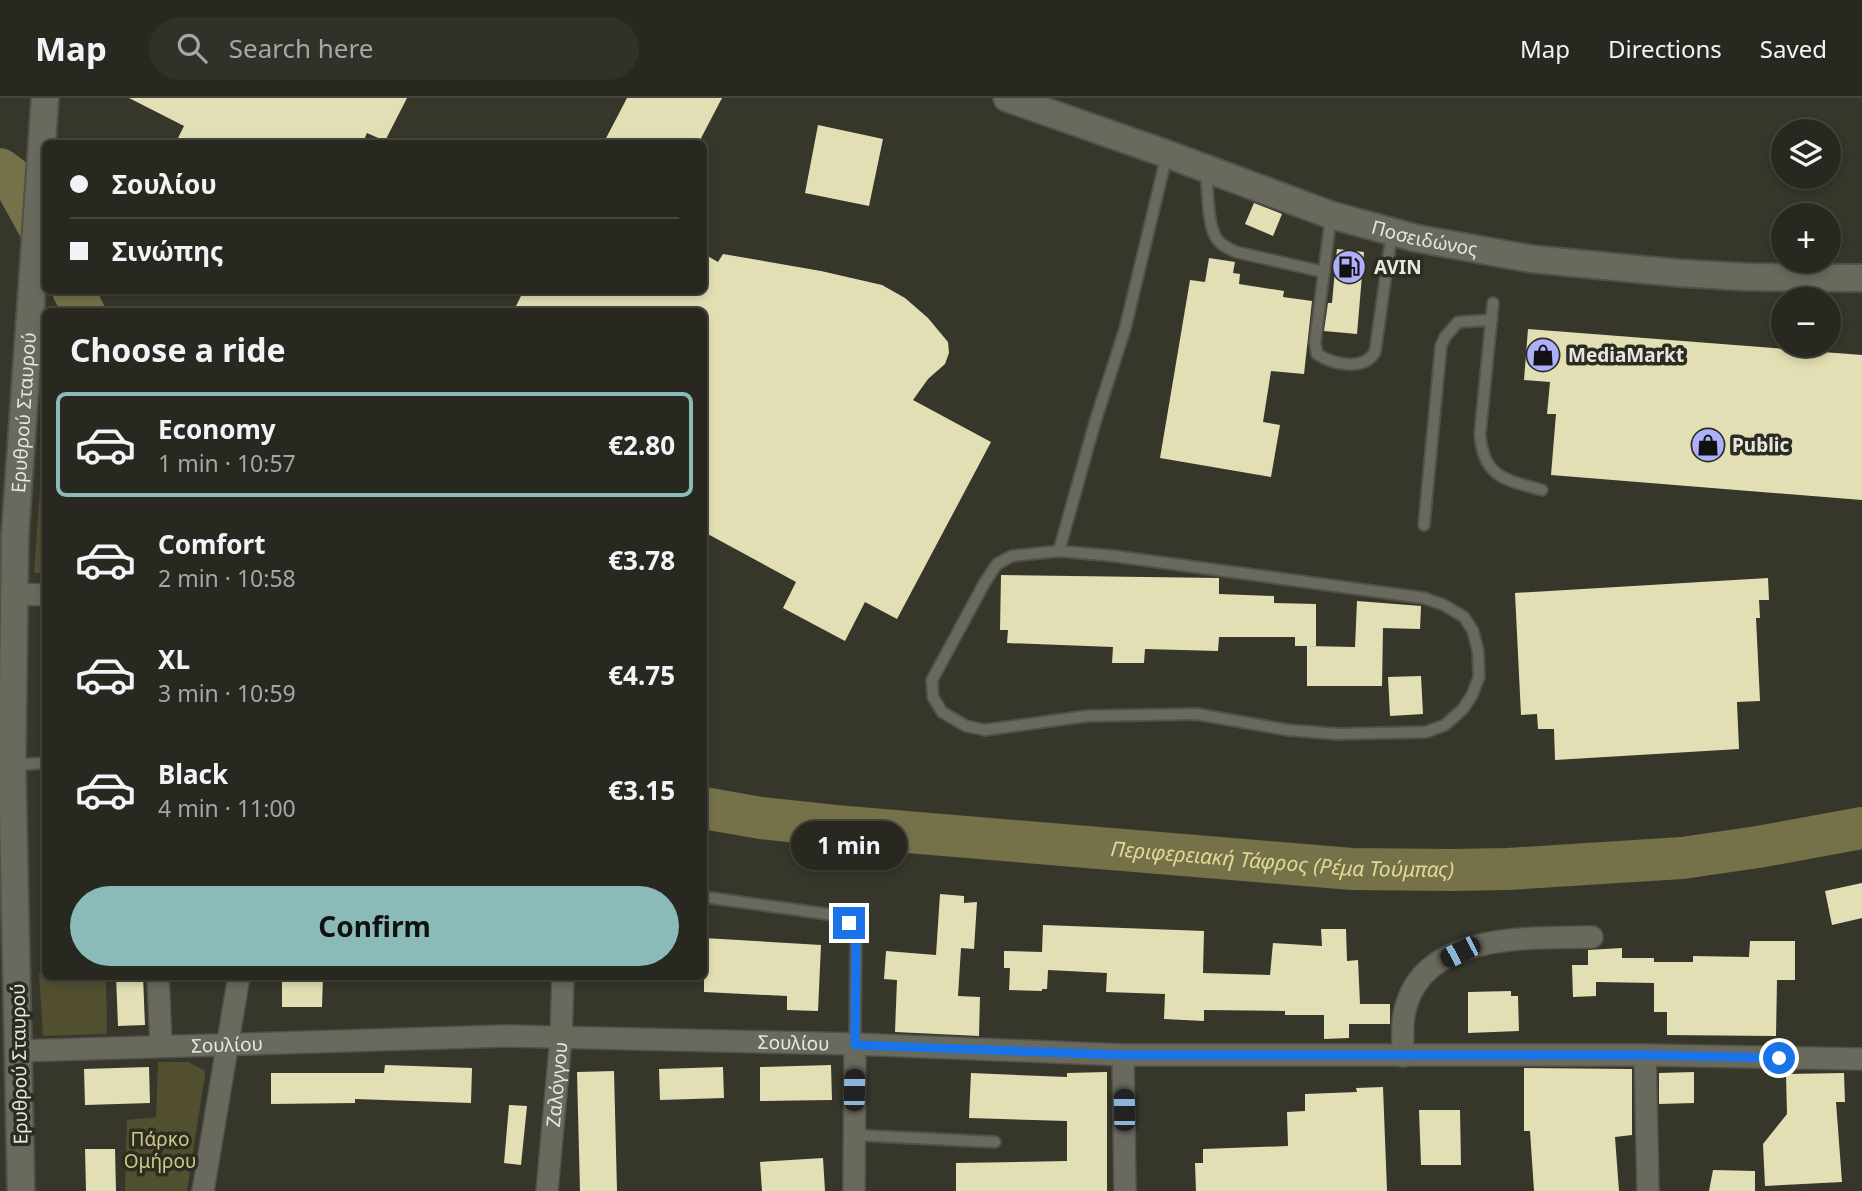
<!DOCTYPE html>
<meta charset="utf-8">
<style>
:root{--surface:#292820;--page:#313029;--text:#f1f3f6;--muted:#a5a6a5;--line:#45443e;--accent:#8bbbb9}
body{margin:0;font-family:"Noto Sans",sans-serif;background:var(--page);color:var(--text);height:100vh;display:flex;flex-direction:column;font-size:26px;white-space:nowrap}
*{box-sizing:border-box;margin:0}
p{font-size:23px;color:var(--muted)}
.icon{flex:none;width:38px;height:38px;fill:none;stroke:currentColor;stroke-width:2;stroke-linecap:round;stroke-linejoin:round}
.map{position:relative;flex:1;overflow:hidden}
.sheet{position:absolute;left:42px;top:210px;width:665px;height:672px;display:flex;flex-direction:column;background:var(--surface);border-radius:10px;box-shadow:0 4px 10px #0003,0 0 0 2px var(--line)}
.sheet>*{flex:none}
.hud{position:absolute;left:42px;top:42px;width:665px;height:154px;border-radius:10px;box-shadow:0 4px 10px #0003,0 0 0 2px var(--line);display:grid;align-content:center;height:154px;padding:0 28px;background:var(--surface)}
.controls{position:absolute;left:1771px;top:21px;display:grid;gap:14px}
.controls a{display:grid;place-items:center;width:70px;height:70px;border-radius:50%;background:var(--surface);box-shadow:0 4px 10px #0003,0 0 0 2px var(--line);font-size:35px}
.end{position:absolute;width:32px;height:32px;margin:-16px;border:9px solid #1a73e8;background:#fff;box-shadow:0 0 0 4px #fff}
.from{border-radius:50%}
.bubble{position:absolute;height:49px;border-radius:24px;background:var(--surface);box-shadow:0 4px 10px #0003,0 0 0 2px var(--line);font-size:23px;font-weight:700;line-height:49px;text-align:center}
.car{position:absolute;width:21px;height:42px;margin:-21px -10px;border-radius:9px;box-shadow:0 0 5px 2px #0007;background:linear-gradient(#222 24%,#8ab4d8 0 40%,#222 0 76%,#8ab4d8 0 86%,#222 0)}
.hud b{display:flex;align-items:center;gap:24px;height:66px;font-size:26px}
.hud b+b{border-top:2px solid var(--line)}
.hud i{width:18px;height:18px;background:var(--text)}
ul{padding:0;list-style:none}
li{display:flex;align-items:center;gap:21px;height:105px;margin:0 14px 10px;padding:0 14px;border:4px solid transparent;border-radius:10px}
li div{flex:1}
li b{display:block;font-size:26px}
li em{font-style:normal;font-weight:700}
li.selected{border-color:var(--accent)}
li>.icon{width:63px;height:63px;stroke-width:1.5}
h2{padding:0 28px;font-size:32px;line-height:84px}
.primary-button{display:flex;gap:14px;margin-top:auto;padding:14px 28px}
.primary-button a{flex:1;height:80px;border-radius:42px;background:var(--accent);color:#111;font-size:28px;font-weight:700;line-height:80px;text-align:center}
header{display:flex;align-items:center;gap:42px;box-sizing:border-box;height:98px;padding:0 35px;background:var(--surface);border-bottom:2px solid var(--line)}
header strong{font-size:33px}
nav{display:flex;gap:38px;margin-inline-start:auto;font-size:24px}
.search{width:490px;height:63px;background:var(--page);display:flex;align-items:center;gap:18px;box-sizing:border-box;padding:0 24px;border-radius:38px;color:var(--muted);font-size:26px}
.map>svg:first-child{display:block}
.green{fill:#524f31}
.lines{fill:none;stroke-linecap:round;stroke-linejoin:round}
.river{stroke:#757149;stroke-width:42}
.building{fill:#e3dfb4}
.service-casing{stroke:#525148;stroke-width:14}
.minor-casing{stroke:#525148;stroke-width:24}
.tertiary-casing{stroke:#525148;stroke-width:30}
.service{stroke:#6a695d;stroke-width:10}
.minor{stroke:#6a695d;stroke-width:21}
.tertiary{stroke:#6a695d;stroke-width:26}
.route{stroke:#1a73e8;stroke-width:9}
.labels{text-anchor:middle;stroke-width:7;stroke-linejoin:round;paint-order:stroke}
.street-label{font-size:19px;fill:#e7e6df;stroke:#2d2c21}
.poi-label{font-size:19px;font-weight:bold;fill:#e7e6df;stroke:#2d2c21;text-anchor:start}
.park-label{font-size:19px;fill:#cfc885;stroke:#2d2c21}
.water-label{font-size:21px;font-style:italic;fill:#e0d995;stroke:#2d2c21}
</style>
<header>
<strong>Map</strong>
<div class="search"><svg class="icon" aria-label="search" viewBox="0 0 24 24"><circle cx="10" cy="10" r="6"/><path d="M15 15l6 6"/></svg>Search here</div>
<nav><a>Map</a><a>Directions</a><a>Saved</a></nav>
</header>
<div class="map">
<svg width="1862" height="1093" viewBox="0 0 1862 1093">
<rect width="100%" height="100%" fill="#37362b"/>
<path class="green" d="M45 321V475H34Z
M45 875 46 878 106 879 107 936 43 938 39 876Z
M158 964H188L204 972 205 977 187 1093H125L127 1022 156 1019Z"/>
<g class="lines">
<g class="river">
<path d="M0 71 12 80 46 142"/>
<path d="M73 192 84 214"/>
<path id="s1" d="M704 710 761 720 835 728 1352 771 1451 772 1508 771 1682 760 1758 749 1862 730"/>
</g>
</g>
<path class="building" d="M129 0H407L385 43 367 35 362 46H175L184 28Z
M627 0H722L698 46H603Z
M818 27 883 41 869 108 805 95Z
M1254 105 1282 116 1273 138 1245 126Z
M1337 151 1364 154 1357 236 1324 233 1328 205H1332Z
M704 156 718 164 723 156 821 173 882 187 905 200 928 220 948 244 949 255 945 266 928 281 913 302 991 344 897 521 865 504 845 543 783 510 796 484 704 434V214H513L524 192H704Z
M1209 160 1235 164 1233 175 1240 176 1239 186 1284 193 1283 199 1312 203 1304 276 1271 273 1263 324 1280 327 1271 379 1160 360 1190 182 1205 184Z
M1528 231 1862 257V402L1551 377 1556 316H1547L1550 284 1524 282Z
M1001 477 1219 480V496L1274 498V505L1316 506V548H1295V539H1219L1218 553 1145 551 1144 565H1112L1113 549 1007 545 1008 532H1000Z
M1768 480 1769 502H1759L1760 520H1756L1760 603 1737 604 1739 651 1555 662 1554 631H1538L1537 616 1521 617 1515 495Z
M1357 503 1421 508 1420 531 1383 530 1382 588H1307V548L1355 549Z
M1421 578 1423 616 1390 618 1388 579Z
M1862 785V820L1832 827 1825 793Z
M940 796 964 798V805L977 804 974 851 961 850 958 898 980 899 979 938 895 934 897 882 884 881 886 853 936 857Z
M1043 827 1204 833 1203 875 1270 877 1273 845 1322 848 1321 831H1346L1347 863 1358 862 1360 906H1390V926H1349V940L1324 941V917H1285V913L1204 912V923L1164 921 1165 896 1106 894 1107 875 1048 872 1047 891H1042V893L1009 892 1010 870H1004V853L1042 854Z
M704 840 821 847 818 913 787 912V898L704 894Z
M1750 843H1795V882H1777L1776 938 1667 937V914H1654V885L1596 884V898L1573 899 1572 867H1588V852L1622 850V860H1654V864H1693V858L1749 859Z
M116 878H143L145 927 118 928Z
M282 878H323L322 909H282Z
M1511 893V898H1518L1519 933 1468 935V894Z
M385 967 472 970 471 1005 355 1001V1005L271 1006V975H384Z
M831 967 832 1002 760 1003V969Z
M149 969 150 1005 85 1007 84 971Z
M723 969 724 1000 660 1002 659 971Z
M1524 970 1632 971V1037L1615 1039 1619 1093H1534L1530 1033H1524Z
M614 973 617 1093H580L577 974Z
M1107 974V1093H956V1065L1067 1063V1023L969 1020 971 975 1067 979V975Z
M1694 974V1005L1659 1006V975Z
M1844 975 1845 1004H1836L1842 1084 1765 1088 1763 1046 1787 1016 1786 976Z
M1383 989 1387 1093H1196L1195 1065H1203V1051L1288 1048 1287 1014 1305 1013V996L1357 994 1356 990Z
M509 1007 527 1008 521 1067 504 1065Z
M1419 1012H1460L1461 1067H1421Z
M85 1051H115L116 1093H86Z
M823 1060 825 1093H762L760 1064Z
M1713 1072 1755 1073V1093H1709Z"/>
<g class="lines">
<g class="service-casing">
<path id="service" d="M1206 73C1208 90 1207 128 1217 141 1221 147 1229 151 1236 154L1324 174
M1331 118 1315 245 1317 256C1334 267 1364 273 1375 254L1392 134
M1493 205 1480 336C1483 379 1505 382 1542 392
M1424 427 1441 248 1445 239 1458 224 1492 222
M1059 453 1012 458 997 466 985 484 932 582 933 599 942 614 966 628 985 632 1087 618 1196 616 1288 632 1337 636 1426 634 1445 627 1463 611 1472 597 1479 579 1478 553 1473 533 1464 519 1444 507 1424 500 1114 458 1059 453 1095 324 1125 231 1167 56
M13 667 46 665
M704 799 834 817 849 825 856 840 855 946
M853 1037 995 1044"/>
</g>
<g class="minor-casing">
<g id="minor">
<path d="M14 496 46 497"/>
<path d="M158 878 161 948"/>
<path id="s2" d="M19 953 505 938 855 946 1123 957H1645L1862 961"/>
<path d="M1123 957 1125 1093"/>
<path d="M1645 957 1648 1093"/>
<path d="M1403 958C1403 941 1401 921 1407 905 1429 834 1534 840 1592 839"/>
<path d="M203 1093 239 878"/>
<path id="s3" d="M547 1093 561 940 563 878"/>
<path d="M854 1093 855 946"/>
</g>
</g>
<g class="tertiary-casing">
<g id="tertiary">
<path id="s4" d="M1007 0 1167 56 1331 117 1415 140 1532 161 1678 175 1747 179 1862 180"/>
<path id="s5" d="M21 1093 12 667 15 437 45 0"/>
</g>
</g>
<use href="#service" class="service"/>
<use href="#minor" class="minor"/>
<use href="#tertiary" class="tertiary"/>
</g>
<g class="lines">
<path class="route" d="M849 825 856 840 855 947 1123 957H1645L1779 960"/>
</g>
<defs>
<g id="fuel-disc" transform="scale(1.75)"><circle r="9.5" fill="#adaffb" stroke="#2d2c21"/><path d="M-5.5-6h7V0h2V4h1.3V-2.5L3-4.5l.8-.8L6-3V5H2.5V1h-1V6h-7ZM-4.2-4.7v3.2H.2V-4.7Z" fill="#111"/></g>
<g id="shop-disc" transform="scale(1.75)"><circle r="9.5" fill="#adaffb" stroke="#2d2c21"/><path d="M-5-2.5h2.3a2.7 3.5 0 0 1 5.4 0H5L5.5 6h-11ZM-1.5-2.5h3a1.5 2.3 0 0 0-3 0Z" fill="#111"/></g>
</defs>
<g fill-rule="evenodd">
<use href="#fuel-disc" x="1349" y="169"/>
<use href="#shop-disc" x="1543" y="257"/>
<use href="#shop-disc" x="1708" y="347"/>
</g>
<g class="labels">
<g class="street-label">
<text dy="7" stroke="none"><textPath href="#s4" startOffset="441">Ποσειδώνος</textPath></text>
<text dy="7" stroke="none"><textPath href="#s5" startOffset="779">Ερυθρού Σταυρού</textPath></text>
<text dy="7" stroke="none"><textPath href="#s2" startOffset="208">Σουλίου</textPath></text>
<text dy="7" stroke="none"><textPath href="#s2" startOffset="775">Σουλίου</textPath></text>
<text transform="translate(19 966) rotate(-91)" y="7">Ερυθρού Σταυρού</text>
<text dy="7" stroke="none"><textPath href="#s3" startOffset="107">Ζαλόγγου</textPath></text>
</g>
<g class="poi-label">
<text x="1374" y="176">AVIN</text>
<text x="1568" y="264">MediaMarkt</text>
<text x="1732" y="354">Public</text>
</g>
<g class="park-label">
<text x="160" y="1048">Πάρκο<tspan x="160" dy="22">Ομήρου</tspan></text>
</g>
<g class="water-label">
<text dy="7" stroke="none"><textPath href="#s1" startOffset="581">Περιφερειακή Τάφρος (Ρέμα Τούμπας)</textPath></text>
</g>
</g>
</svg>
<div class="controls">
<a><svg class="icon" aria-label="layers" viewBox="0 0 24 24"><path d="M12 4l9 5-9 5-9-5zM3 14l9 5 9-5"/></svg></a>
<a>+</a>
<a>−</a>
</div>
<i class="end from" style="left:1779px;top:960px"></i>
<i class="end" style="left:849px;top:825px"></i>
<div class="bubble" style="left:791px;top:723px;width:116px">1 min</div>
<i class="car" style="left:1460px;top:854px;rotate:243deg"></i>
<i class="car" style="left:854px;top:992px;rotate:1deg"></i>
<i class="car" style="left:1124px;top:1012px;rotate:359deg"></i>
<div class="hud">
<b><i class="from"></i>Σουλίου</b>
<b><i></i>Σινώπης</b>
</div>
<section class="sheet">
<h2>Choose a ride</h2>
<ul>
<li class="selected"><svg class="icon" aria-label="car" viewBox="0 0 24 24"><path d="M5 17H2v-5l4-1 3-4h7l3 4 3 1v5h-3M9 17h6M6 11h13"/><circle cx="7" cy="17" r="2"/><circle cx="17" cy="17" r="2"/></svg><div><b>Economy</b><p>1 min · 10:57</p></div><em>€2.80</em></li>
<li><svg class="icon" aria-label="car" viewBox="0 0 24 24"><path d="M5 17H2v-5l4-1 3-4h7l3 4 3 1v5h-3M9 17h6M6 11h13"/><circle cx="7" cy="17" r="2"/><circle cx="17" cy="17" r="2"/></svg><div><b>Comfort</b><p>2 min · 10:58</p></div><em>€3.78</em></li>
<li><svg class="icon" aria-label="car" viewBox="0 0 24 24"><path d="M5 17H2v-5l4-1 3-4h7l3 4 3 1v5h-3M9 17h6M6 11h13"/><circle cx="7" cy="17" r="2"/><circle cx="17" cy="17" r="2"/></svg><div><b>XL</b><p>3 min · 10:59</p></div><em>€4.75</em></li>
<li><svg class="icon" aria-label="car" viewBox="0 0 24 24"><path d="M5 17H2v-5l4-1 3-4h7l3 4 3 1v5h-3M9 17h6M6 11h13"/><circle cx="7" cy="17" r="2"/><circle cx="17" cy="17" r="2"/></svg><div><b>Black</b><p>4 min · 11:00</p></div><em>€3.15</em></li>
</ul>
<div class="primary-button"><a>Confirm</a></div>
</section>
</div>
